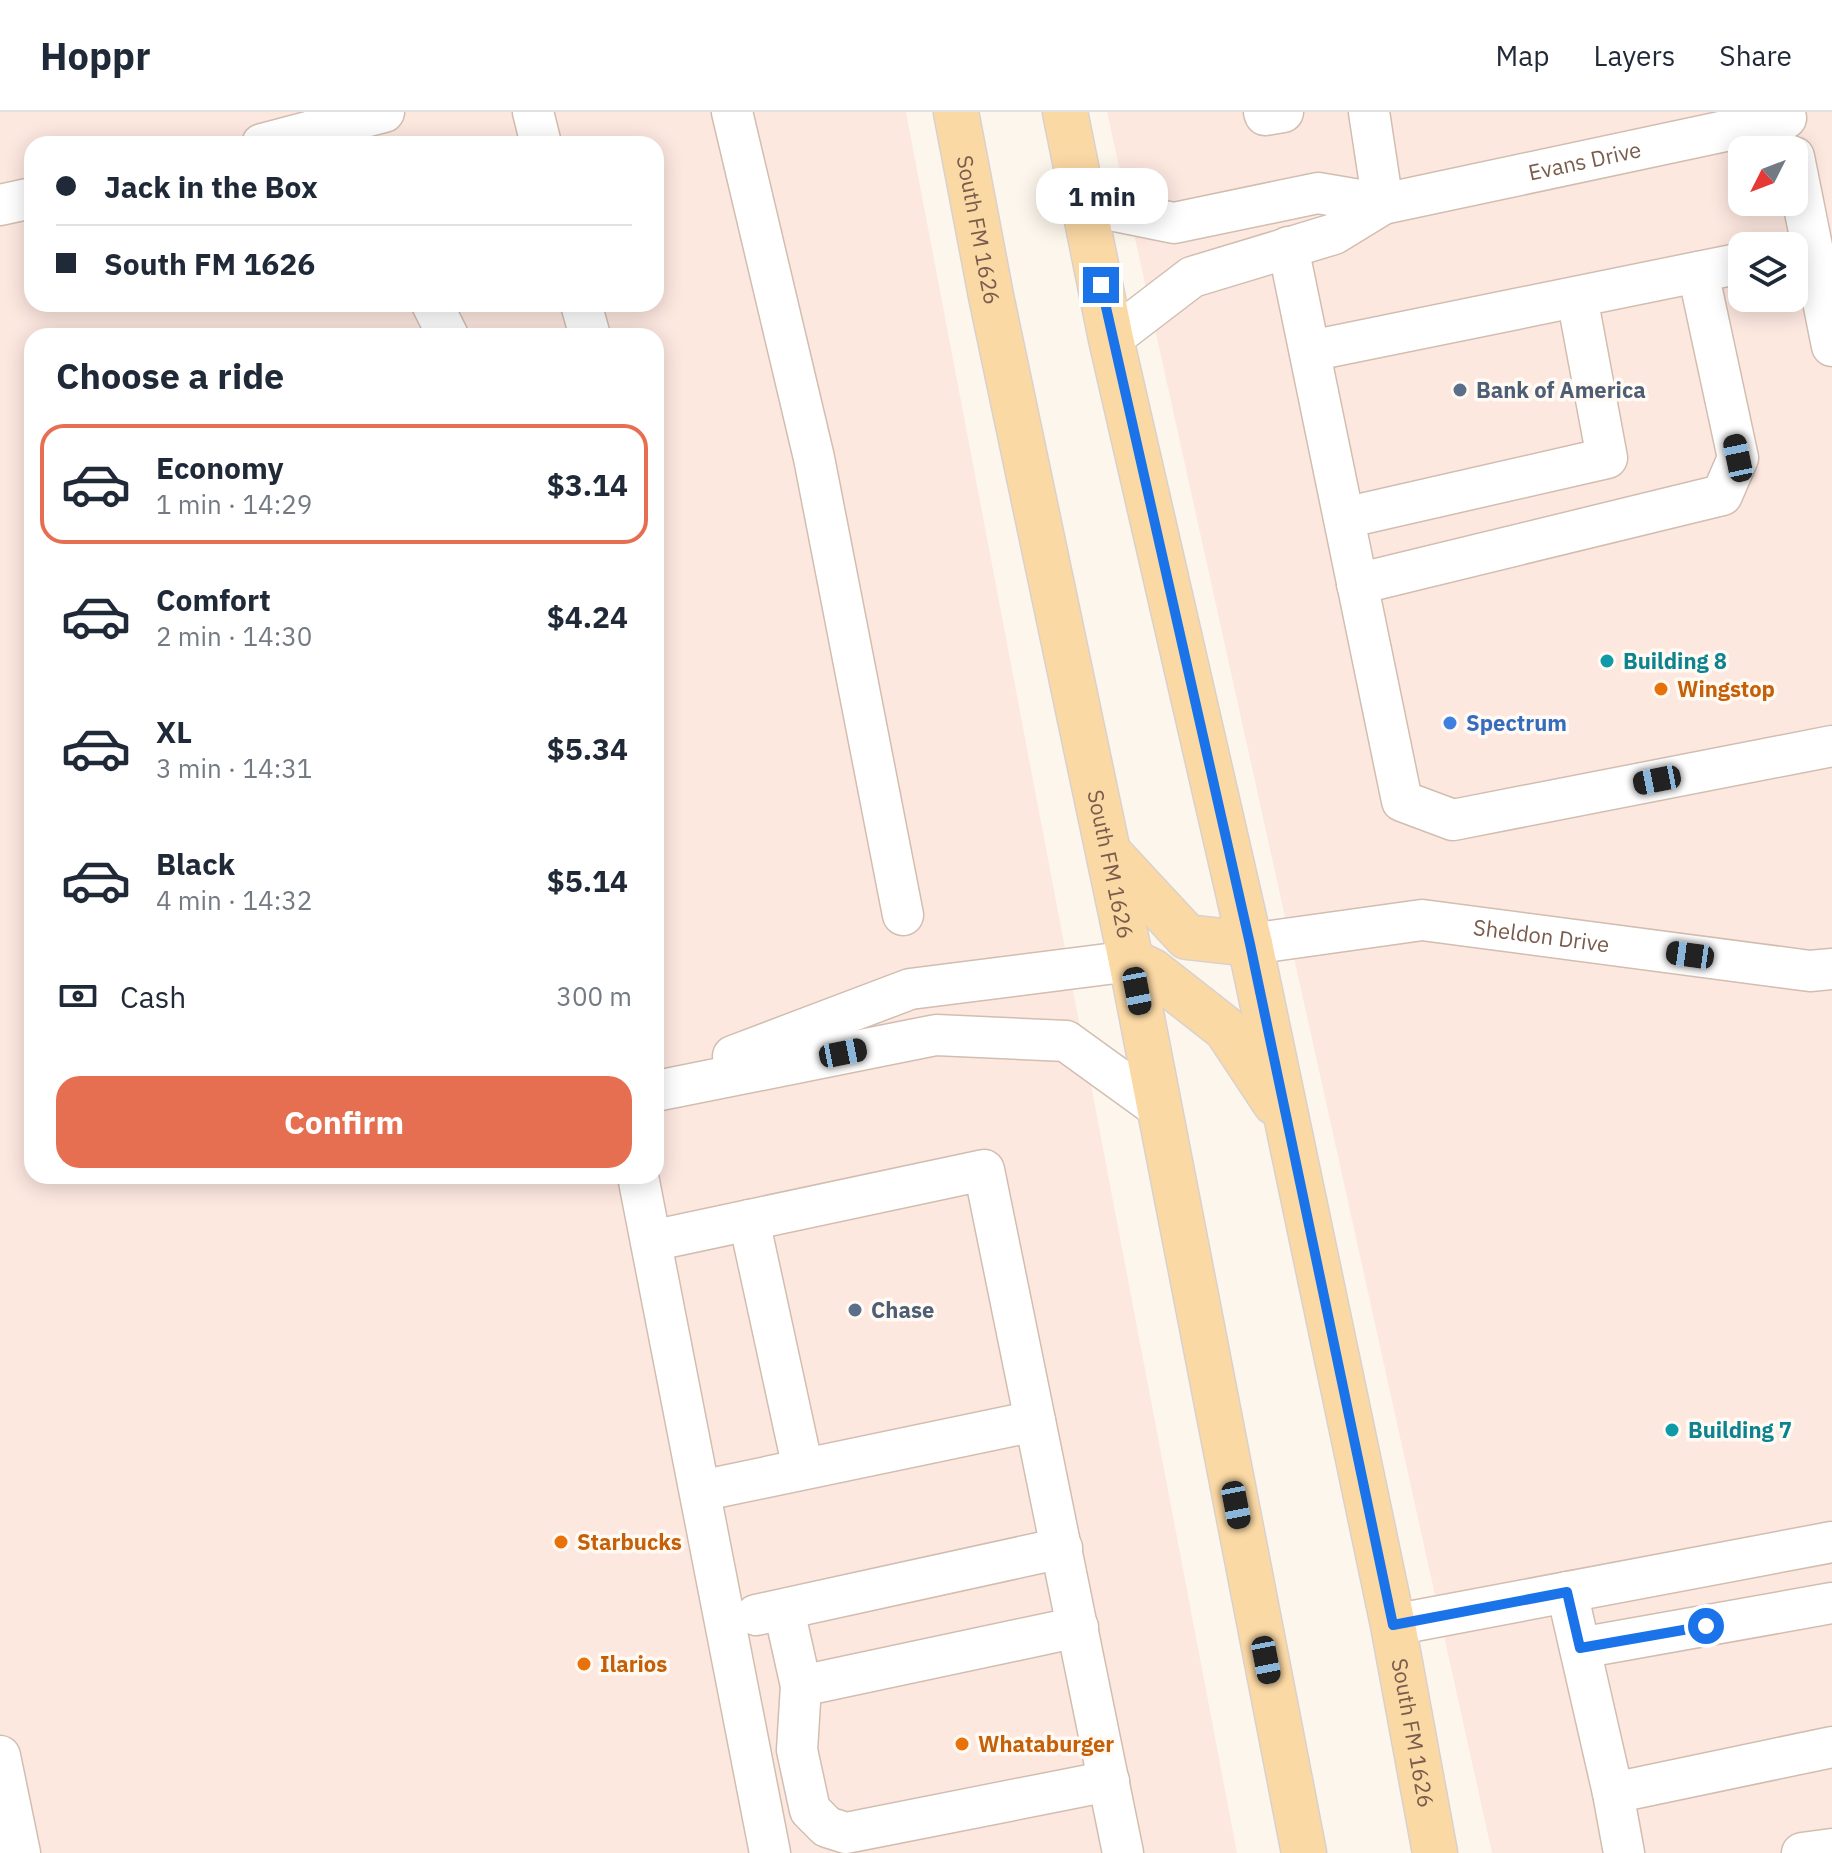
<!DOCTYPE html>
<meta charset="utf-8">
<style>
:root{--surface:#fff;--page:#f6f6f7;--text:#1f2937;--muted:#747a83;--line:#e0e1e3;--accent:#e76f51}
body{margin:0;font-family:"IBM Plex Sans",sans-serif;background:var(--page);color:var(--text);height:100vh;display:flex;flex-direction:column;font-size:30px;white-space:nowrap}
*{box-sizing:border-box;margin:0}
p{font-size:26px;color:var(--muted)}
.icon{flex:none;width:44px;height:44px;fill:none;stroke:currentColor;stroke-width:2;stroke-linecap:round;stroke-linejoin:round}
.map{position:relative;flex:1;overflow:hidden}
.side{position:absolute;left:24px;top:216px;width:640px;height:856px;display:flex;flex-direction:column;background:var(--surface);border-radius:24px;box-shadow:0 4px 20px #0003}
.side>*{flex:none}
.guide{position:absolute;left:24px;top:24px;width:640px;height:176px;border-radius:24px;box-shadow:0 4px 20px #0003;display:grid;align-content:center;height:176px;padding:0 32px;background:var(--surface)}
.needle{width:52px;rotate:228deg}
.tools{position:absolute;left:1728px;top:24px;display:grid;gap:16px}
.tools a{display:grid;place-items:center;width:80px;height:80px;border-radius:16px;background:var(--surface);box-shadow:0 4px 20px #0003;font-size:40px}
.end{position:absolute;width:36px;height:36px;margin:-18px;border:10px solid #1a73e8;background:#fff;box-shadow:0 0 0 4px #fff}
.from{border-radius:50%}
.bubble{position:absolute;height:56px;border-radius:24px;background:var(--surface);box-shadow:0 4px 20px #0003;font-size:26px;font-weight:700;line-height:56px;text-align:center}
.car{position:absolute;width:24px;height:48px;margin:-24px -12px;border-radius:10px;box-shadow:0 0 6px 2px #0007;background:linear-gradient(#222 24%,#8ab4d8 0 40%,#222 0 76%,#8ab4d8 0 86%,#222 0)}
.guide b{display:flex;align-items:center;gap:28px;height:76px;font-size:30px}
.guide b+b{border-top:2px solid var(--line)}
.guide i{width:20px;height:20px;background:var(--text)}
ul{padding:0;list-style:none}
li{display:flex;align-items:center;gap:24px;height:120px;margin:0 16px 12px;padding:0 16px;border:4px solid transparent;border-radius:24px}
li div{flex:1}
li b{display:block;font-size:30px}
li em{font-style:normal;font-weight:700}
li.active{border-color:var(--accent)}
li>.icon{width:72px;height:72px;stroke-width:1.5}
h2{padding:0 32px;font-size:36px;line-height:96px}
.pay{display:flex;align-items:center;gap:20px;height:88px;padding:0 32px;font-size:30px}
.pay p{margin-inline-start:auto}
.primary-button{display:flex;gap:16px;margin-top:auto;padding:16px 32px}
.primary-button a{flex:1;height:92px;border-radius:24px;background:var(--accent);color:#fff;font-size:32px;font-weight:700;line-height:92px;text-align:center}
header{display:flex;align-items:center;gap:48px;box-sizing:border-box;height:112px;padding:0 40px;background:var(--surface);border-bottom:2px solid var(--line)}
header strong{font-size:38px}
nav{display:flex;gap:44px;margin-inline-start:auto;font-size:28px}
.map>svg:first-child{display:block}
.commercial{fill:#fde8e0;fill-rule:evenodd}
.lines{fill:none;stroke-linecap:round;stroke-linejoin:round}
.minor-casing{stroke:#d1beb0;stroke-width:43}
.major-casing{stroke:#dad1cd;stroke-width:47}
.minor{stroke:#fff;stroke-width:40}
.major{stroke:#fbd9a5;stroke-width:44}
.route{stroke:#1a73e8;stroke-width:10}
.service-dot{fill:#5c6f8a;stroke:#fffaf3;stroke-width:3}
.culture-dot{fill:#0f9aa8;stroke:#fffaf3;stroke-width:3}
.food-dot{fill:#e8710a;stroke:#fffaf3;stroke-width:3}
.shop-dot{fill:#3f7fe0;stroke:#fffaf3;stroke-width:3}
.labels{text-anchor:middle;stroke-width:7;stroke-linejoin:round;paint-order:stroke}
.street-label{font-size:22px;fill:#7a5c4d;stroke:#fffaf3}
.service-label{font-size:22px;font-weight:bold;fill:#4e5e75;stroke:#fffaf3;text-anchor:start}
.culture-label{font-size:22px;font-weight:bold;fill:#0d838f;stroke:#fffaf3;text-anchor:start}
.food-label{font-size:22px;font-weight:bold;fill:#c56008;stroke:#fffaf3;text-anchor:start}
.shop-label{font-size:22px;font-weight:bold;fill:#366cbe;stroke:#fffaf3;text-anchor:start}
</style>
<header>
<strong>Hoppr</strong>
<nav><a>Map</a><a>Layers</a><a>Share</a></nav>
</header>
<div class="map">
<svg width="1832" height="1741" viewBox="0 0 1832 1741">
<rect width="100%" height="100%" fill="#fdf6ec"/>
<path class="commercial" d="M0 0H906L1237 1741H0ZM32 32H656V192H32ZM32 224H656V1064H32Z
M1107 0H1832V1741H1492ZM1742 38H1794V90H1742ZM1742 134H1794V186H1742Z"/>
<g class="lines">
<g class="minor-casing">
<g id="minor">
<path d="M533 0 541 32"/>
<path d="M732 0 814 346 903 803"/>
<path d="M1264 0 1265 3 1283 0"/>
<path d="M1369 0 1383 92"/>
<path d="M262 32 384 0"/>
<path d="M1794 45 1832 234"/>
<path d="M0 93 32 86"/>
<path d="M1085 93 1174 111 1318 81 1383 92"/>
<path d="M1288 135 1402 689 1453 708 1832 634"/>
<path d="M432 192 448 224"/>
<path d="M581 192 590 224"/>
<path id="s1" d="M1111 227 1192 165 1334 122 1383 92 1786 6"/>
<path d="M1310 239 1742 151"/>
<path d="M1344 406 1607 346 1577 185"/>
<path d="M1357 472 1722 383 1738 346 1698 160"/>
<path id="s2" d="M1250 832 1422 808 1810 859 1832 857"/>
<path d="M733 944 910 877 1131 849"/>
<path d="M656 979 936 923 1066 929 1160 997"/>
<path d="M638 1064 770 1741"/>
<path d="M749 1108 803 1357"/>
<path d="M651 1129 984 1058 1123 1741"/>
<path d="M700 1379 1035 1309"/>
<path d="M1567 1480 1613 1681 1624 1741"/>
<path d="M784 1498 801 1574 797 1638 810 1698 827 1715 846 1721 1109 1669"/>
<path d="M756 1503 1062 1436"/>
<path d="M1393 1513 1832 1430"/>
<path d="M1580 1536 1832 1491"/>
<path d="M801 1574 1078 1515"/>
<path d="M0 1644 20 1741"/>
<path d="M1613 1681 1832 1635"/>
<path d="M1802 1741 1832 1737"/>
</g>
</g>
<g class="major-casing">
<g id="major">
<path id="s3" d="M956 0 991 184 1131 849 1304 1741"/>
<path id="s4" d="M1065 0 1111 227 1250 832 1393 1513 1435 1741"/>
<path d="M1110 742 1187 825 1250 832"/>
<path d="M1131 849 1152 859 1226 917 1275 991"/>
</g>
</g>
<use href="#minor" class="minor"/>
<use href="#major" class="major"/>
</g>
<g class="lines">
<path class="route" d="M1101 173 1250 832 1393 1513 1567 1480 1580 1536 1706 1514"/>
</g>
<g class="service-dot">
<circle cx="1460" cy="278" r="8"/>
<circle cx="855" cy="1198" r="8"/>
</g>
<g class="culture-dot">
<circle cx="1607" cy="549" r="8"/>
<circle cx="1672" cy="1318" r="8"/>
</g>
<g class="food-dot">
<circle cx="1661" cy="577" r="8"/>
<circle cx="561" cy="1430" r="8"/>
<circle cx="584" cy="1552" r="8"/>
<circle cx="962" cy="1632" r="8"/>
</g>
<circle class="shop-dot" cx="1450" cy="611" r="8"/>
<g class="labels">
<g class="street-label">
<text dy="8" stroke="none"><textPath href="#s1" startOffset="514">Evans Drive</textPath></text>
<text dy="8" stroke="none"><textPath href="#s3" startOffset="120">South FM 1626</textPath></text>
<text dy="8" stroke="none"><textPath href="#s3" startOffset="768">South FM 1626</textPath></text>
<text dy="8" stroke="none"><textPath href="#s2" startOffset="294">Sheldon Drive</textPath></text>
<text dy="8" stroke="none"><textPath href="#s4" startOffset="1658">South FM 1626</textPath></text>
</g>
<g class="service-label">
<text x="1476" y="286">Bank of America</text>
<text x="871" y="1206">Chase</text>
</g>
<g class="culture-label">
<text x="1623" y="557">Building 8</text>
<text x="1688" y="1326">Building 7</text>
</g>
<g class="food-label">
<text x="1677" y="585">Wingstop</text>
<text x="577" y="1438">Starbucks</text>
<text x="600" y="1560">Ilarios</text>
<text x="978" y="1640">Whataburger</text>
</g>
<g class="shop-label">
<text x="1466" y="619">Spectrum</text>
</g>
</g>
</svg>
<div class="tools">
<a><svg class="needle" viewBox="-14 -14 28 28"><path d="M0-13l5 13h-10z" fill="#e53935"/><path d="M0 13l5-13h-10z" fill="#747a83"/></svg></a>
<a><svg class="icon" aria-label="layers" viewBox="0 0 24 24"><path d="M12 4l9 5-9 5-9-5zM3 14l9 5 9-5"/></svg></a>
</div>
<i class="end from" style="left:1706px;top:1514px"></i>
<i class="end" style="left:1101px;top:173px"></i>
<div class="bubble" style="left:1036px;top:56px;width:132px">1 min</div>
<i class="car" style="left:1738px;top:346px;rotate:348deg"></i>
<i class="car" style="left:1657px;top:668px;rotate:259deg"></i>
<i class="car" style="left:1690px;top:843px;rotate:278deg"></i>
<i class="car" style="left:1137px;top:879px;rotate:169deg"></i>
<i class="car" style="left:843px;top:941px;rotate:79deg"></i>
<i class="car" style="left:1236px;top:1393px;rotate:169deg"></i>
<i class="car" style="left:1266px;top:1548px;rotate:169deg"></i>
<div class="guide">
<b><i class="from"></i>Jack in the Box</b>
<b><i></i>South FM 1626</b>
</div>
<section class="side">
<h2>Choose a ride</h2>
<ul>
<li class="active"><svg class="icon" aria-label="car" viewBox="0 0 24 24"><path d="M5 17H2v-5l4-1 3-4h7l3 4 3 1v5h-3M9 17h6M6 11h13"/><circle cx="7" cy="17" r="2"/><circle cx="17" cy="17" r="2"/></svg><div><b>Economy</b><p>1 min · 14:29</p></div><em>$3.14</em></li>
<li><svg class="icon" aria-label="car" viewBox="0 0 24 24"><path d="M5 17H2v-5l4-1 3-4h7l3 4 3 1v5h-3M9 17h6M6 11h13"/><circle cx="7" cy="17" r="2"/><circle cx="17" cy="17" r="2"/></svg><div><b>Comfort</b><p>2 min · 14:30</p></div><em>$4.24</em></li>
<li><svg class="icon" aria-label="car" viewBox="0 0 24 24"><path d="M5 17H2v-5l4-1 3-4h7l3 4 3 1v5h-3M9 17h6M6 11h13"/><circle cx="7" cy="17" r="2"/><circle cx="17" cy="17" r="2"/></svg><div><b>XL</b><p>3 min · 14:31</p></div><em>$5.34</em></li>
<li><svg class="icon" aria-label="car" viewBox="0 0 24 24"><path d="M5 17H2v-5l4-1 3-4h7l3 4 3 1v5h-3M9 17h6M6 11h13"/><circle cx="7" cy="17" r="2"/><circle cx="17" cy="17" r="2"/></svg><div><b>Black</b><p>4 min · 14:32</p></div><em>$5.14</em></li>
</ul>
<div class="pay"><svg class="icon" aria-label="cash" viewBox="0 0 24 24"><path d="M3 7h18v10H3z"/><circle cx="12" cy="12" r="2"/></svg>Cash<p>300 m</p></div>
<div class="primary-button"><a>Confirm</a></div>
</section>
</div>
